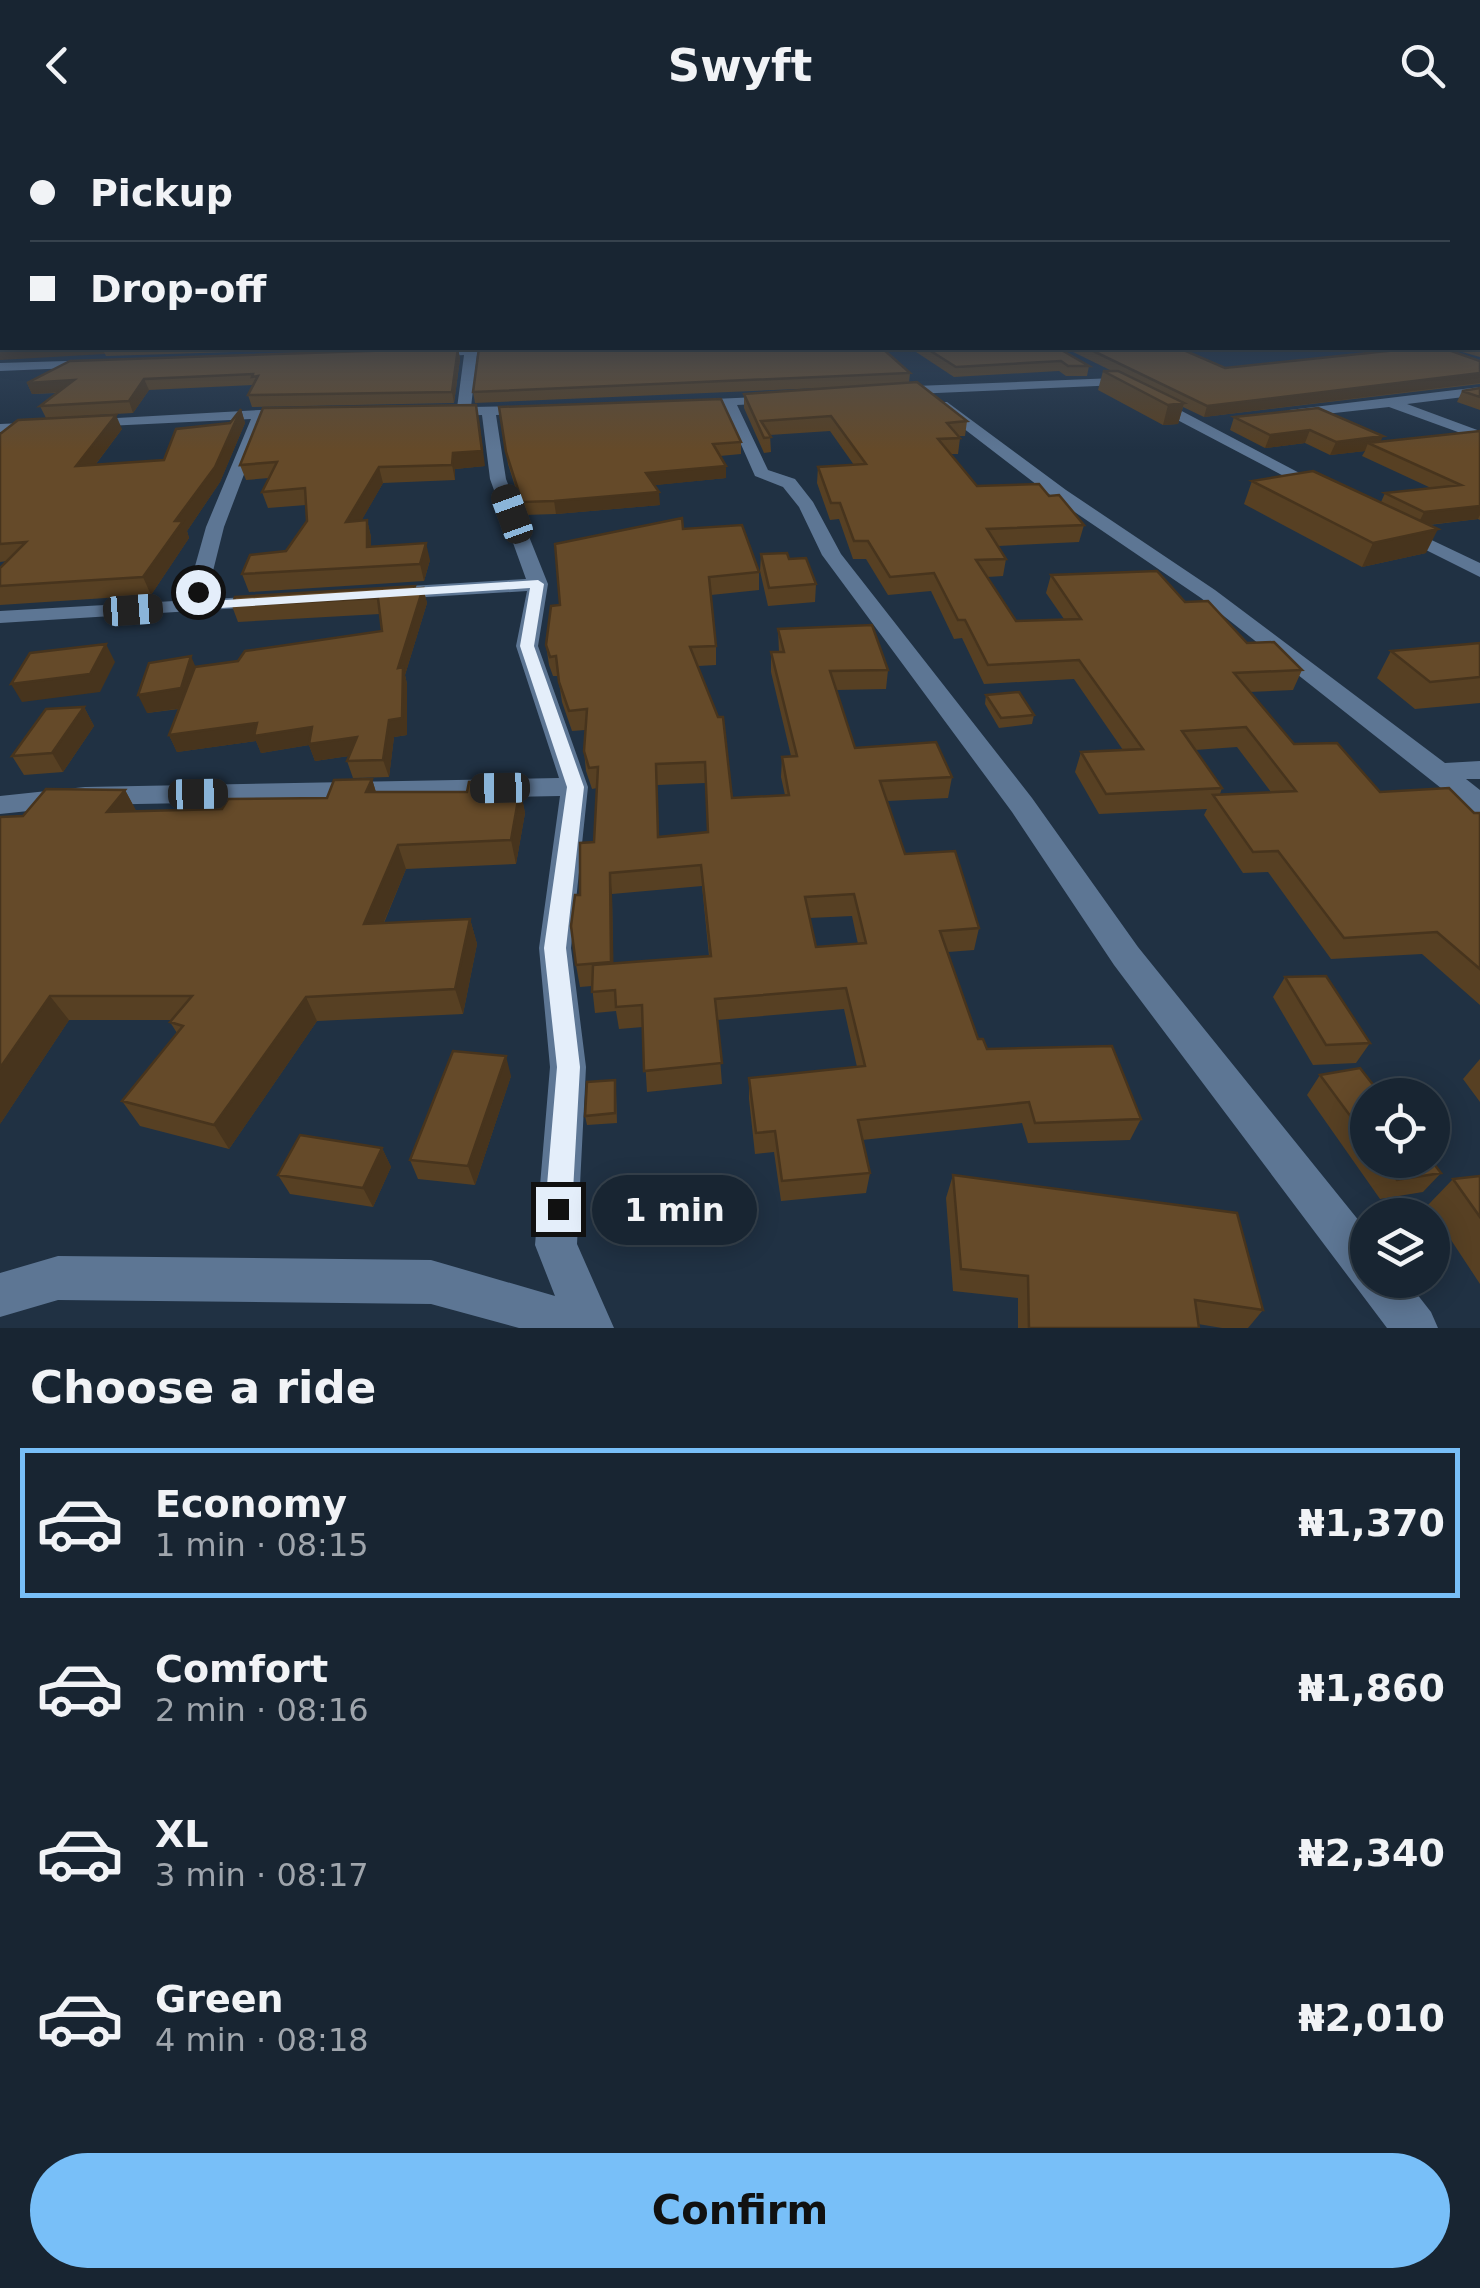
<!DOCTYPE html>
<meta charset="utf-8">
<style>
:root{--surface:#182532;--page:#25313e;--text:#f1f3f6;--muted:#9fa5ac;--line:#36424d;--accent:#78bff8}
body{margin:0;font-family:"DejaVu Sans",sans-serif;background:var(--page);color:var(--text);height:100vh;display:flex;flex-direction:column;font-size:38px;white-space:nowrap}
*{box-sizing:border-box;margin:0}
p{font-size:32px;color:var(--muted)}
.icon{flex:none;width:55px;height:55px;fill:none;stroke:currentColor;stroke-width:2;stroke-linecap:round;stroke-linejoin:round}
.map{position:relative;height:1198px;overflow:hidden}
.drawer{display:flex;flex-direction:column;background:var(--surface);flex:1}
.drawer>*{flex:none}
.banner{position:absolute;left:0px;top:0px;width:1480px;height:220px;box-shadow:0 5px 25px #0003,0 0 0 2px var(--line);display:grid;align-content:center;height:220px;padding:0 30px;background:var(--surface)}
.buttons{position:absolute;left:1350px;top:948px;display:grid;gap:20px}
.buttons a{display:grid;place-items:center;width:100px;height:100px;border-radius:50%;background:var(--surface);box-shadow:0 5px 25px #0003,0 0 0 2px var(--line);font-size:50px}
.end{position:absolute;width:45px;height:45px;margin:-22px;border:12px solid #e4eefa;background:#111;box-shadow:0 0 0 5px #111}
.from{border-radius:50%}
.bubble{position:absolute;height:70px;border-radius:35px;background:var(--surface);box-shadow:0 5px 25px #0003,0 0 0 2px var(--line);font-size:32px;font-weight:700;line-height:70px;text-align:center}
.car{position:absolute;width:30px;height:60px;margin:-30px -15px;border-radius:12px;box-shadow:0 0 8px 2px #0007;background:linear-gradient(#222 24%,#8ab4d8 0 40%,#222 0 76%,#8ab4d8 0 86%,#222 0)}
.banner b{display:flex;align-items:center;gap:35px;height:95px;font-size:38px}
.banner b+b{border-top:2px solid var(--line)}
.banner i{width:25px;height:25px;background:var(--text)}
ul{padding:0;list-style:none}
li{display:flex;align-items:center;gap:30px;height:150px;margin:0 20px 15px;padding:0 10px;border:5px solid transparent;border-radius:0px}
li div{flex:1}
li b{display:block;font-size:38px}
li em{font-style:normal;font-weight:700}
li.on{border-color:var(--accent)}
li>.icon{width:90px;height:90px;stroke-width:1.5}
h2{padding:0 30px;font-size:45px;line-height:120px}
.primary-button{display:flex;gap:20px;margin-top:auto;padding:20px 30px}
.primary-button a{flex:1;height:115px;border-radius:60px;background:var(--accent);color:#111;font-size:40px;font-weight:700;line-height:115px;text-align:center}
header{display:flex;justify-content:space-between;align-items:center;height:130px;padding:0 30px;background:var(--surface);font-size:45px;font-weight:700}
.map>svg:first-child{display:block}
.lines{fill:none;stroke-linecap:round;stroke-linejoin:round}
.minor{fill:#5d7694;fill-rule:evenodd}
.wall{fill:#574023;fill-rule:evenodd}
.shaded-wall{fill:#47341d}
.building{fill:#654a29;stroke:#47341d;stroke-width:2.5;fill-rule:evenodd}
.route{fill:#e4eefa}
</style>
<header><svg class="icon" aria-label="back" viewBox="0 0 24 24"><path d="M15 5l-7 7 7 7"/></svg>Swyft<svg class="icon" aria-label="search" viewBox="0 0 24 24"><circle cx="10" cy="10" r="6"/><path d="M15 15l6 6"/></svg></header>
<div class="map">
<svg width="1480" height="1198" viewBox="0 0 1480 1198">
<rect width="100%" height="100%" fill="#203143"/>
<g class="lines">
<path class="minor" d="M471 218H563L557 222 477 225 471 277 531 276 538 280 531 284 496 285 506 349 548 454 538 516 588 657 571 818 586 937 577 1114 614 1198H519L431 1174 58 1170 0 1187V1143L58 1126 431 1130 555 1166 535 1115 550 937 539 818 560 666 85 675 0 684V666L85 657 559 648 516 516 527 461 393 469 383 463 393 457 526 449 490 349 482 285 446 286 439 282 457 278 464 225 425 227 419 223Z
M99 230 95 237 0 241V233Z
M1115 248 1122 252 1120 255 890 265 883 261 890 257Z
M1480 257V265L1407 274 1480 301V310L1389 277 1289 288 1282 284 1289 280Z
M781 266 783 269 776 273 737 275 768 340 795 349 813 372 841 424 1032 668 1138 817 1368 1102V1150H1406L1431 1182 1438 1198H1387L1114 835 1012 682 822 425 799 377 783 357 755 346 724 276 691 278 684 274 691 270Z
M1147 268H1157L1328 358 1314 362 1147 274Z
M937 272H947L1066 360 1215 460 1445 633 1480 631V649H1466L1480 660V683L1470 681 1201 468 1054 368 937 278Z
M260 280 291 279 298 283 291 287 265 289 224 397 208 461 212 469 263 466 273 472 270 476 0 493V481L192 470 188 461 206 397 251 289 86 297 79 293 81 290Z
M46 292 48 295 41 299 0 302V294Z
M1400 395 1480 433V447L1394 404V396Z"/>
</g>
<path class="wall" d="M1478 152H1480V227L1448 218H1478Z
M2 218H365L106 226 105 224Z
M458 218 460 229 454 273 252 277 248 265 253 255 149 260 133 283 46 288 40 276 57 263 32 264 27 253Z
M910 218H1058L1089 236 1087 246H1066L1059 241 954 247Z
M1065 218H1179L1225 238 1480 231V254L1204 287 1183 277 1178 294 1163 295 1098 260 1103 241H1112Z
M910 243 909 253 967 291 965 306H958L960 308 958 324H950L977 356 1049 366 1084 395 1079 412 998 416 1006 429 1003 446 987 447 1016 491 1064 489 1046 463 1051 445 1185 472 1247 513 1302 540 1293 560 1249 562 1294 614 1380 662 1474 683H1480V875L1422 824 1331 829 1268 742 1243 743 1204 685 1207 679 1099 684 1075 642 1081 622 1123 620 1074 549 984 554 962 508 954 509 931 461 888 465 866 429H853L839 389 830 390 817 353 818 337 854 335 830 301 770 305 771 322 764 323 744 278V264L868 256 475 273 473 262ZM1237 617 1271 662 1220 664 1222 658 1195 620Z
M1480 258V280L1457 272 1462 261Z
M499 277 741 312V324L720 326 726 336V348L654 355 660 375 556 384 524 385 508 334Z
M263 278 485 336 455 339V350L383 353 361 391 367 390 371 407V417L430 430 424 451 249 462 242 444 286 421 307 391 306 375 268 378 262 362 269 348 246 350 240 335Z
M241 279 245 293 220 352 187 401 189 408 151 465 0 475V438L7 431 0 432V304L122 299 96 334 164 330 230 293Z
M1234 287 1380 312 1480 301V390L1478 389 1429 395 1426 423 1362 437 1244 374 1252 351 1381 372 1385 363 1431 358 1362 326 1365 321 1330 325 1305 313 1265 318 1230 300Z
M683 399 759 442V460L711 465 716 516V535L698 536 732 668 785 665 781 647 782 627 791 626 771 542V522H779L778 499 888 540 886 559 836 560 855 618 952 647 948 668 887 671 905 724 979 798 974 820 948 822 978 909 987 919 1141 989 1130 1010 1028 1013 1022 993 862 1010 870 1043 866 1063 781 1071 774 1022 755 1024 749 969V948L857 937 844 879 717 890 722 954 647 962 643 897 619 899 616 881 595 883 592 856 580 857 576 835 580 765 594 712 597 658 592 659 586 641 584 621 585 600 572 601 562 572 558 546H553L549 535 546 515 560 475ZM705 653 708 702 659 707 657 655ZM702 756 709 826 613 834 612 764ZM852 786 858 814 816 817 809 788Z
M761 424 789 429 816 454 815 472 768 476 760 441Z
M415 456 416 459 423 458 427 473 405 545 407 554V605L394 607 389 647 353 648 347 631 349 626 315 631 309 615 261 623 256 611 177 622 169 605 179 579 147 583 195 537 238 531 382 501 380 484 238 492 232 476Z
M1480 513V573L1415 579 1377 548 1391 521Z
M986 565 1034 585 1032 594 999 598 985 574Z
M84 577 94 596 63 642 24 645 12 626Z
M372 649 376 662H467L510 650 512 659H520L525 683 516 734 406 739 384 793 470 789 477 814 463 884 317 891 229 1019 140 996 122 971 177 903 170 892 172 890H69L0 994 125 660 136 681 222 679 327 668Z
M1285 847 1370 913 1356 933 1313 935 1273 867Z
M1480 929V972L1463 949Z
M1320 945 1368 965V1030H1431L1441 1043 1423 1062 1380 1069 1307 965Z
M511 946 475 1055 418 1049 410 1030Z
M616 960 617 993 587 995 585 986Z
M382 1018 391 1037 373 1077 290 1064 278 1045Z
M953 1045 1263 1180 1248 1198H1222L1198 1194 1199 1198H1018V1168L953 1161 946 1068Z
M1480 1046V1154L1428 1075 1453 1049Z"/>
<path class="shaded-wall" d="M48 218H102L105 224 0 230V220Z
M458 218 460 229 454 273 452 262Z
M1480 243V253L1204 287 1207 276Z
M144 249 149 260 133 283 129 271Z
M74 250 79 261 32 264 27 253Z
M1184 273 1178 294 1163 295 1168 275Z
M241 279 245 293 220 352 187 401 189 408 151 465 143 447Z
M116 285 122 299 83 351 76 336Z
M479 289 485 336 455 339V350L452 335 453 323Z
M1310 300 1305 313 1265 318 1270 305Z
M1383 306 1378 318 1368 313 1365 321 1330 325 1336 312Z
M726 336V348L647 356 646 343Z
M379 337 383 353 351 409 346 392Z
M659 362 660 375 556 384 554 371Z
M1480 376V385L1478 389 1417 396 1424 382Z
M367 390 371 407V434L367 417Z
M1438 399 1426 423 1362 437 1373 413Z
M426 413 430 430 424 451 420 434Z
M423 458 427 473 405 545 407 554V605L394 607 389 647 383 630 398 538Z
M106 514 115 532 100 562 22 572 11 554Z
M191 526 199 545 190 577 147 583 138 565Z
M84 577 94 596 63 642 52 623Z
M257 593 312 597 357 607 362 624 315 631 309 615 261 623 256 611 177 622 169 605Z
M372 649 379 673 366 662Z
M520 659 525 683 516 734 511 710Z
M125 660 138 684 107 682Z
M398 715 406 739 373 818 364 794Z
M610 743 612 764 614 854 611 832Z
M470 789 477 814 463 884 455 859Z
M50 866 69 890 0 994V938Z
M306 867 317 891 229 1019 214 995Z
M506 926 511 946 475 1055 468 1036Z
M382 1018 391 1037 373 1077 363 1058Z"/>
<path class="building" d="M0 152H2V218H48L0 220Z
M1478 152H1480L1478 155 1480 159V216L1478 215Z
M458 218 452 262 248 265 258 246 252 247 253 244 144 249 129 271 40 276 74 250 27 253 70 231Z
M479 218H882L910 243 473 262Z
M926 218H1058L1089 236H1068L1061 231 956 237Z
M1087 218H1179L1225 238 1416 218H1443L1480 231V243L1207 276Z
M1103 241H1118L1184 273 1168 275Z
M917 252 967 291 947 293 960 308 938 309 977 356 1039 354 1049 366 1059 365 1084 395 987 399 1006 429 976 430 1016 491 1081 489 1051 445 1157 441 1185 472 1208 471 1247 513 1274 512 1302 540 1234 543 1294 614 1337 613 1380 662 1449 658 1474 683H1480V839L1437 802 1344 808 1278 721 1253 722 1213 665 1296 661 1246 597 1182 601 1222 658 1106 664 1081 622 1143 619 1079 530 988 535 965 490H958L934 443 890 447 868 411H854L840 373H831L818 337 866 334 831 286 761 291 771 307 764 308 744 264Z
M1480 258V267L1462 261Z
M721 269 741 312 713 314 726 336 646 343 659 362 554 371 522 372 506 322 499 277Z
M476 275 482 321 453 323 452 335 379 337 346 392 367 390V417L426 413 420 434 242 444 250 425 286 421 307 391 305 358 262 362 277 332 240 335 263 278Z
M1318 278 1383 306 1336 312 1310 300 1270 305 1234 287Z
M241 279 215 337 175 391H183L143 447 0 456V438L26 412 0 414V304L18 290 116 285 76 336 164 330 176 299 230 293Z
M1480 301V376L1424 382 1385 363 1461 355 1368 313Z
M1313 341 1438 399 1373 413 1252 351Z
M682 388 683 399 742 395 759 442 709 447 716 516 690 517 718 587H723L732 668 789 665 782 627 797 626 771 522H784L778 499 872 495 888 540 830 541 855 618 936 612 952 647 880 651 905 724 955 721 979 798 940 801 978 909H983L987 919 1112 916 1141 989 1035 993 1029 972 858 990 870 1043 782 1051 775 1001 756 1003 749 948 865 936 846 858 715 869 722 933 644 941 642 875 616 877 615 860 592 862 593 835 711 826 701 735 610 743 611 832 576 835 571 796 575 765H580V713L594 712 598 637 589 638 584 621 587 579 569 581 559 552 556 526 550 527 546 515 551 476 560 475 555 414ZM705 632 708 702 658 707 656 634ZM854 764 866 813 816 817 805 767Z
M787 423 789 429 806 428 816 454 769 458 761 424Z
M415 456 414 459 423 458 398 538 403 537 402 588 389 590 383 630 347 631 357 607 309 614 312 597 254 606 257 593 169 605 195 537 238 531 245 521 382 501 378 468 232 476 235 467Z
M1480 513V547L1430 552 1391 521Z
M106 514 90 544 11 554 30 523Z
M191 526 181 558 138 565 149 533Z
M1019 562 1034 585 1001 588 986 565Z
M84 577 52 623 12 626 46 579Z
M372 649 366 662H467L469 652 510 650 508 659H520L511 710 398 715 364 794 470 789 455 859 306 867 214 995 122 971 183 896 170 892 192 866H50L0 938V687L23 686 46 659 125 660 107 682 222 679 228 669 327 668 334 650Z
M1326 846 1370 913 1326 915 1285 847Z
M453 921 506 926 468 1036 410 1030Z
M1360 938 1381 965H1368V1010L1320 945Z
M615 950V983L585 986 587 952Z
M300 1005 382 1018 363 1058 278 1045Z
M1382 1030H1431L1441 1043 1397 1050Z
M953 1045 1237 1083 1263 1180 1195 1170 1199 1198H1029L1028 1146 961 1139Z
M1480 1046V1087L1453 1049Z"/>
<linearGradient id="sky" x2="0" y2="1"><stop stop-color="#121b25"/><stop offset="0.47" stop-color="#3c4e66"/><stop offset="1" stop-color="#3c4e66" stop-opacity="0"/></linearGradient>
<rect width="1480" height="320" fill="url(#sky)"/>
<path class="route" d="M538 450 544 454 534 516 584 657 566 818 580 937 572 1079 568 1089 558 1092 549 1089 545 1079 557 937 544 818 567 657 520 516 530 458 205 479 200 478 191 462 202 459 210 471Z"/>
</svg>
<div class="buttons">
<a><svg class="icon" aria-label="locate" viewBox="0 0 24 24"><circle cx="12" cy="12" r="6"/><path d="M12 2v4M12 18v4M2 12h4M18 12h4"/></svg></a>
<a><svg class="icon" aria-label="layers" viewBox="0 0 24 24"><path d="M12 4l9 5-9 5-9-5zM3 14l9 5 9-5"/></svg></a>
</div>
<i class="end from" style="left:198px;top:462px"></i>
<i class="end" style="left:558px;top:1079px"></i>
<div class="bubble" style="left:592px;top:1045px;width:165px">1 min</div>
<i class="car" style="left:512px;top:384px;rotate:340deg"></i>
<i class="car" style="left:133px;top:480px;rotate:86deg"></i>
<i class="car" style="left:500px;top:658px;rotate:269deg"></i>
<i class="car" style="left:198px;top:664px;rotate:89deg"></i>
<div class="banner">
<b><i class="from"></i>Pickup</b>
<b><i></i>Drop-off</b>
</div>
</div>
<section class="drawer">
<h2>Choose a ride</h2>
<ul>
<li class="on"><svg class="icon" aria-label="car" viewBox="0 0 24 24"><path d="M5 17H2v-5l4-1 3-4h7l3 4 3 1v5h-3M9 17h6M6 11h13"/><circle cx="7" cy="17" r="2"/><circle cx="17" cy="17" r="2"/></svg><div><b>Economy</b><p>1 min · 08:15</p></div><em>₦1,370</em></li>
<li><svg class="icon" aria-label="car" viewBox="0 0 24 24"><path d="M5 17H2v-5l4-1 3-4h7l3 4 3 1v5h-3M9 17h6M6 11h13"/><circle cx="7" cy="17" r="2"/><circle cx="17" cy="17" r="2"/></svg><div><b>Comfort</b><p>2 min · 08:16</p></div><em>₦1,860</em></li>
<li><svg class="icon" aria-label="car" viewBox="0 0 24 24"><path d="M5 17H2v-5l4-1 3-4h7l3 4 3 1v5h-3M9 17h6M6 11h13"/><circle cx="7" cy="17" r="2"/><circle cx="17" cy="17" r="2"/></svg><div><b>XL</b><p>3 min · 08:17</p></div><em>₦2,340</em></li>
<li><svg class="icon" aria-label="car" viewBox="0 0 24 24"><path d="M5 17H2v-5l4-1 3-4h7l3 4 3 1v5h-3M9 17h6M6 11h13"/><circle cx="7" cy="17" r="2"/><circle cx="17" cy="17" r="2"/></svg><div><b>Green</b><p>4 min · 08:18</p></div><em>₦2,010</em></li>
</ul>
<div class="primary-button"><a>Confirm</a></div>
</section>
